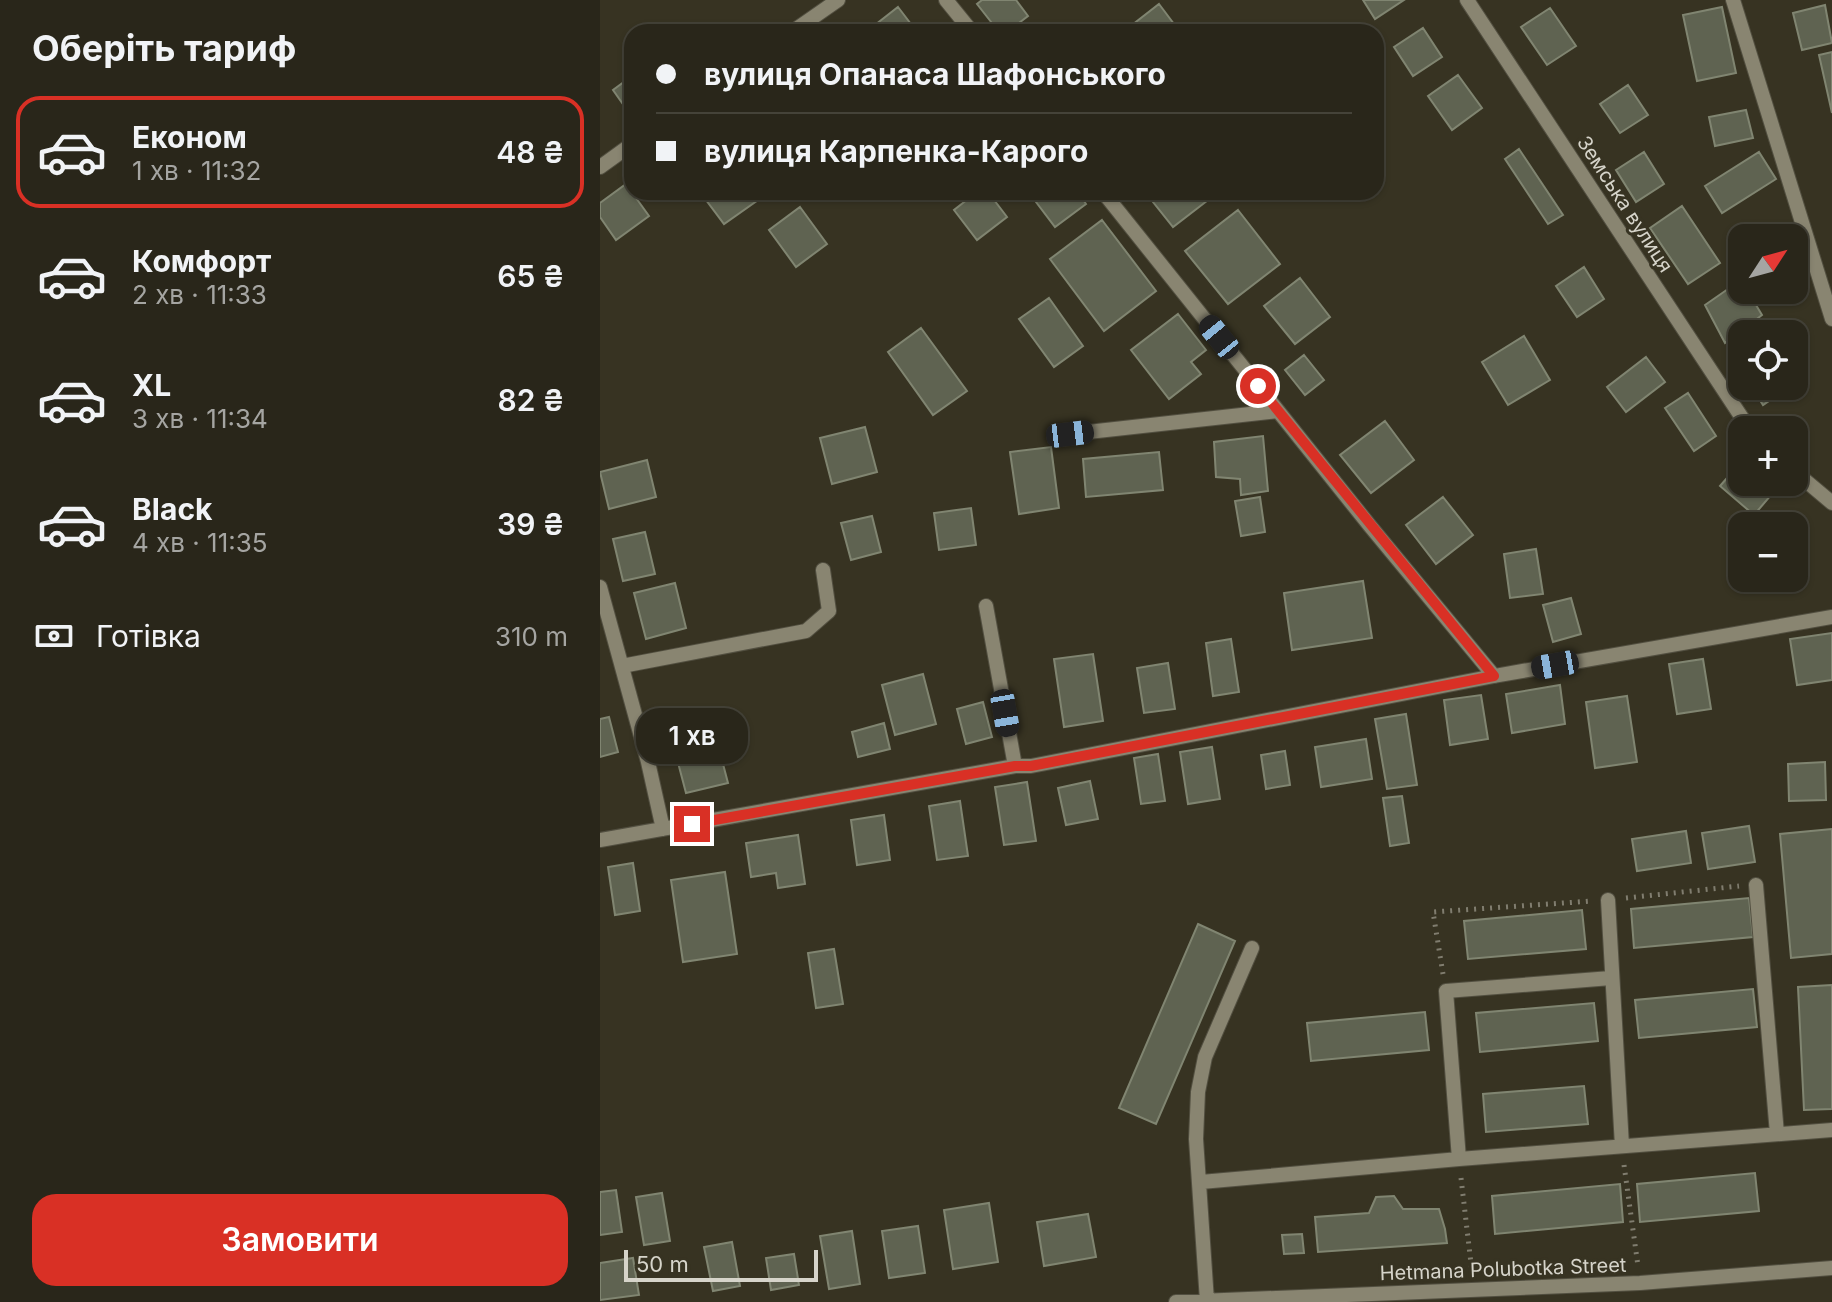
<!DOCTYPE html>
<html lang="uk">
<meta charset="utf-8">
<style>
:root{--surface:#29261a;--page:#353227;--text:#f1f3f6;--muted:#a5a5a2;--line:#454339;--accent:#d93025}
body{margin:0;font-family:Inter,sans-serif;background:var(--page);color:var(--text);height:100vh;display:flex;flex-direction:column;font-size:30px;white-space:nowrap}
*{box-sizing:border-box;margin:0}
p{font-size:26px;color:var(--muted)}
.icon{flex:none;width:44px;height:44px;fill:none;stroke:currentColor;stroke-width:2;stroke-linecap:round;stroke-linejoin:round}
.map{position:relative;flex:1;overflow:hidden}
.details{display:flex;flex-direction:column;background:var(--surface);width:600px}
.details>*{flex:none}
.guide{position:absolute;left:24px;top:24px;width:760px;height:176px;border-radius:24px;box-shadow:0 2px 6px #0004,0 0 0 2px var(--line);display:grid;align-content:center;height:176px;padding:0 32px;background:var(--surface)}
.needle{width:52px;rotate:54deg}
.tools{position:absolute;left:1128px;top:224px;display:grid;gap:16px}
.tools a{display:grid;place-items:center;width:80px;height:80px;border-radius:16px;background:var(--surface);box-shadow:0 2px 6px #0004,0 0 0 2px var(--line);font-size:40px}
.scale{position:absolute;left:24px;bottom:20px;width:194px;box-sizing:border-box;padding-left:8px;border:4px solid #d6d4ca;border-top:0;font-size:22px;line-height:28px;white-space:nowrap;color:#d6d4ca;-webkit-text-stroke:6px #373322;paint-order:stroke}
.end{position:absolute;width:36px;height:36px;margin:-18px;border:10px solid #d93025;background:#fff;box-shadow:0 0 0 4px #fff}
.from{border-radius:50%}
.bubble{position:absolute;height:56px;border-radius:24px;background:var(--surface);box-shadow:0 2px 6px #0004,0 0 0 2px var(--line);font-size:26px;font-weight:600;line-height:56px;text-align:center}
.car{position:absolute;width:24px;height:48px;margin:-24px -12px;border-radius:10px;box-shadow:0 0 6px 2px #0007;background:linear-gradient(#222 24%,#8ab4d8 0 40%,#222 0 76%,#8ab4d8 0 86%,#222 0)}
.guide b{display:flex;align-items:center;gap:28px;height:76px;font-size:30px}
.guide b+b{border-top:2px solid var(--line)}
.guide i{width:20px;height:20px;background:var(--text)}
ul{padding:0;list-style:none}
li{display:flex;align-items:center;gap:24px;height:112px;margin:0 16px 12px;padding:0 16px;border:4px solid transparent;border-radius:24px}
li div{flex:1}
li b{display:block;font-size:30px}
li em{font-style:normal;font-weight:600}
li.selected{border-color:var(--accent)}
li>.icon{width:72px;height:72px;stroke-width:1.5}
h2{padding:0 32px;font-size:36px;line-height:96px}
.pay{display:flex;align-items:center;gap:20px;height:88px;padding:0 32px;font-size:30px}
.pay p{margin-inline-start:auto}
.primary-button{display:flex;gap:16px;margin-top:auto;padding:16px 32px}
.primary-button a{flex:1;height:92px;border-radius:24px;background:var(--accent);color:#fff;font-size:32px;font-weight:600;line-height:92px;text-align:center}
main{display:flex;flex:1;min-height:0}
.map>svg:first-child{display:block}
.building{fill:#5f6351;stroke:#808571;stroke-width:2}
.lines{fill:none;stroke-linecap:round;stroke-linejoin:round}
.minor-casing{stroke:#524f40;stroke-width:16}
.path{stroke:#807d6f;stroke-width:5;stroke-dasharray:2 6;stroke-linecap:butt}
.minor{stroke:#898571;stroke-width:14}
.route{stroke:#d93025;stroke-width:10}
.labels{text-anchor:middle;stroke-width:6;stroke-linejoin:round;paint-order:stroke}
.street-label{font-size:20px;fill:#d6d4ca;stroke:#373322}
</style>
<main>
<section class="details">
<h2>Оберіть тариф</h2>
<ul>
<li class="selected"><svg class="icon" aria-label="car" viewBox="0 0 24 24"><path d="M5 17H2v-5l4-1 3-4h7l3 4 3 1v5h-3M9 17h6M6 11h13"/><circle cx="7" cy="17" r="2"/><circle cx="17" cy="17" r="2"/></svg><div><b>Економ</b><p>1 хв · 11:32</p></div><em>48 ₴</em></li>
<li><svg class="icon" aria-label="car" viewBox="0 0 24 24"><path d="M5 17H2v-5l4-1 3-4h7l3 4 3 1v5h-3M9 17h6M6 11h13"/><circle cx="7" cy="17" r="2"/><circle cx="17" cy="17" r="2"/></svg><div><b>Комфорт</b><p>2 хв · 11:33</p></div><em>65 ₴</em></li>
<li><svg class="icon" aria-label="car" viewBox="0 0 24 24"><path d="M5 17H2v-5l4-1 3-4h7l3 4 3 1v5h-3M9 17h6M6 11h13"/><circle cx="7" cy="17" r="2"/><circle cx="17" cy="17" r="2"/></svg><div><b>XL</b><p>3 хв · 11:34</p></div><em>82 ₴</em></li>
<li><svg class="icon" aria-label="car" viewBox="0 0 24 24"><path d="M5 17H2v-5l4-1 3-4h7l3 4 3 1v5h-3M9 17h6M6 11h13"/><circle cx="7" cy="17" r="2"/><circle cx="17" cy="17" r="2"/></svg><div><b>Black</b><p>4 хв · 11:35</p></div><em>39 ₴</em></li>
</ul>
<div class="pay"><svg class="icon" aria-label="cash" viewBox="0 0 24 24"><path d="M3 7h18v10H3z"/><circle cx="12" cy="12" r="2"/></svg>Готівка<p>310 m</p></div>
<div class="primary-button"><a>Замовити</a></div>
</section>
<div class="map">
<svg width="1232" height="1302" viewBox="0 0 1232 1302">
<rect width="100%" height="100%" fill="#373322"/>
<path class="building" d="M382 0H416L428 16 407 32H399L377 4Z
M763 0H804L775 19Z
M559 4 580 32H523Z
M1225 5 1232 43 1202 50 1193 13Z
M298 7 317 32H266Z
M1122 7 1136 73 1097 81 1083 15Z
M950 8 976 46 947 65 921 27Z
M823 28 842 57 813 76 794 47Z
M1232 52V113L1219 55Z
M858 75 882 108 852 130 828 96Z
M32 76V117L13 90Z
M1028 85 1048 115 1020 133 1000 104Z
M1146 110 1153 138 1115 146 1109 117Z
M919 149 963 215 948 224 905 159Z
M1044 152 1064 184 1036 202 1016 170Z
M1159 152 1176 179 1122 213 1105 186Z
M26 184 49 216 16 240 0 217V203Z
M100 192H157L161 198 124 224Z
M377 192H388L407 217 377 240 354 210Z
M450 192H478L486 204 455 227 436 202Z
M556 192H614L616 194 573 227 549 197Z
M1082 206 1120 263 1088 284 1050 228Z
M200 207 227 244 196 267 169 230Z
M638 210 680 264 628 304 585 251Z
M502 220 556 291 504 331 450 259Z
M984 267 1004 299 977 317 956 286Z
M700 278 730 317 695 344 664 306Z
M1141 280 1142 290H1147L1162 315 1125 343 1105 305Z
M449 298 483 346 454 367 419 319Z
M578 314 606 350 591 362 601 374 569 399 531 350Z
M321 328 367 391 333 415 288 352Z
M924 336 950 380 908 405 882 362Z
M704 355 724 380 705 395 685 370Z
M1046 357 1065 382 1026 412 1007 387Z
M1151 386H1191L1163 405Z
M1088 393 1116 436 1094 451 1065 408Z
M785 421 814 460 771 493 740 455Z
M265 427 277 472 232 484 220 438Z
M663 436 668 491 641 495 640 479 616 477 614 442Z
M451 447 459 508 419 514 410 452Z
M559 452 563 490 486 497 483 459Z
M47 460 56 497 9 509 0 472Z
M1142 461V482H1170L1177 488 1154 515 1120 486Z
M660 497 665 532 641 536 635 501Z
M843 497 873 535 836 564 806 525Z
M371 508 376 545 339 550 334 513Z
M272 516 281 552 251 560 241 523Z
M45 532 55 574 23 581 13 539Z
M1194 537H1197L1204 578 1165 584 1164 578H1194Z
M936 549 943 594 910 598 904 554Z
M763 581 772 638 692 650 684 593Z
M75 583 86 628 46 639 34 593Z
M971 598 981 634 953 642 943 605Z
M1232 633V680L1197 685 1190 639Z
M631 639 639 692 613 696 606 643Z
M493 654 503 721 464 727 454 659Z
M1103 659 1111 709 1077 714 1069 664Z
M568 663 575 709 544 713 537 668Z
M323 674 336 724 295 735 282 685Z
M960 685 965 724 912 733 906 694Z
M881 695 888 739 850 745 844 700Z
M1027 696 1037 762 995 768 986 702Z
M383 702 392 737 366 744 357 709Z
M806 714 817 785 787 789 775 719Z
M9 717 18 752 0 757V719Z
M284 723 290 749 258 757 252 732Z
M766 739 772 779 721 787 715 747Z
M118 745 128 783 86 793 76 755Z
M612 747 620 799 588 804 580 752Z
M685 751 690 785 666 789 661 755Z
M558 754 565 801 541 804 534 758Z
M1225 762 1226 800 1189 801 1188 764Z
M490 781 498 819 466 825 458 788Z
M427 782 436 841 404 845 395 787Z
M802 796 809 843 790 846 783 798Z
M360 801 368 856 337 860 329 806Z
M284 815 290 860 257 865 251 820Z
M1149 826 1155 862 1108 869 1102 833Z
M1232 829V954L1191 958 1180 834Z
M1086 831 1091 863 1037 871 1032 839Z
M198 835 205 884 178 888 176 873 151 877 146 843Z
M33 863 40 911 15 915 8 867Z
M125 872 137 954 83 962 71 880Z
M1149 898 1153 937 1034 948 1031 909Z
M982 910 986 949 868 959 864 921Z
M598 924 635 941 556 1124 519 1108Z
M234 949 243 1004 216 1008 208 953Z
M1232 985V1109L1204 1110 1198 987Z
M1153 989 1157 1027 1039 1038 1035 1000Z
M994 1003 998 1041 880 1052 876 1013Z
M825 1012 829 1050 711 1061 707 1023Z
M984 1086 988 1124 886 1132 883 1094Z
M1155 1173 1159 1211 1040 1222 1037 1184Z
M1020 1184 1023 1222 895 1234 892 1196Z
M16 1190 22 1232 0 1235V1192Z
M62 1193 70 1241 44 1245 36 1197Z
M794 1196 803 1209H839L845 1229 847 1243 718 1252 715 1217 769 1213 776 1197Z
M389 1203 398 1262 353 1269 344 1210Z
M488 1214 496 1257 444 1266 437 1222Z
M318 1226 325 1273 289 1278 282 1231Z
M252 1231 260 1284 229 1289 220 1236Z
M702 1234 704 1253 684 1254 682 1235Z
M132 1242 140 1286 113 1291 104 1247Z
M194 1254 199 1285 171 1290 166 1258Z
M33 1258 39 1295 0 1300V1263Z"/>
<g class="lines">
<g class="minor-casing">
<path id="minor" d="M346 0 372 32
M867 0 1150 430
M1133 0 1232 319
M192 32 238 0
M0 167 32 144
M503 192 770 526 894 676
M470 434 678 411
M1194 471 1232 503
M0 587 48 762 63 829
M386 606 415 766
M22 666 206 631 229 611 223 570
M0 840 415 766H431L894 676 1232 617
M1156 885 1177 1134
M1008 900 1022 1146
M859 1159 846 991 1011 978
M601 1182 859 1159 1232 1130
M607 1301 596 1139 598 1092 605 1057 652 948
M576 1302 1040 1283 1232 1268"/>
</g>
<path class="path" d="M1026 898 1139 886
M843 974 833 912 992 901
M1024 1165 1038 1266
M861 1178 872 1272"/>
<use href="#minor" class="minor"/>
</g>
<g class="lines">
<path class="route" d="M92 824 415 766H431L894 676 658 386"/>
</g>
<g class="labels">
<g class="street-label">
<text transform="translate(1025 204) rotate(57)" y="7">Земська вулиця</text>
<text transform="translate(903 1269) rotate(-2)" y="7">Hetmana Polubotka Street</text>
</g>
</g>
</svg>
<div class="tools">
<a><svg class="needle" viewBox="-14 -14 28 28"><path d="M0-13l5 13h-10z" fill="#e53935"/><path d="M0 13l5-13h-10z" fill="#a5a5a2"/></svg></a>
<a><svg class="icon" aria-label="locate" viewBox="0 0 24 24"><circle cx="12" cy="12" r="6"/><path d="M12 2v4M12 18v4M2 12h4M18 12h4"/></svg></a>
<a>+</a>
<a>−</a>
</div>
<div class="scale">50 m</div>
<i class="end from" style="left:658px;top:386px"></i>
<i class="end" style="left:92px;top:824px"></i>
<div class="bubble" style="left:36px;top:708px;width:112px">1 хв</div>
<i class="car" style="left:619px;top:337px;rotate:321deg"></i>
<i class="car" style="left:470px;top:434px;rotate:83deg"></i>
<i class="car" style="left:955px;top:665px;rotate:260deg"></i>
<i class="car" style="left:405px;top:713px;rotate:170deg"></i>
<div class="guide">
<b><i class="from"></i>вулиця Опанаса Шафонського</b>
<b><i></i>вулиця Карпенка-Карого</b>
</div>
</div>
</main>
